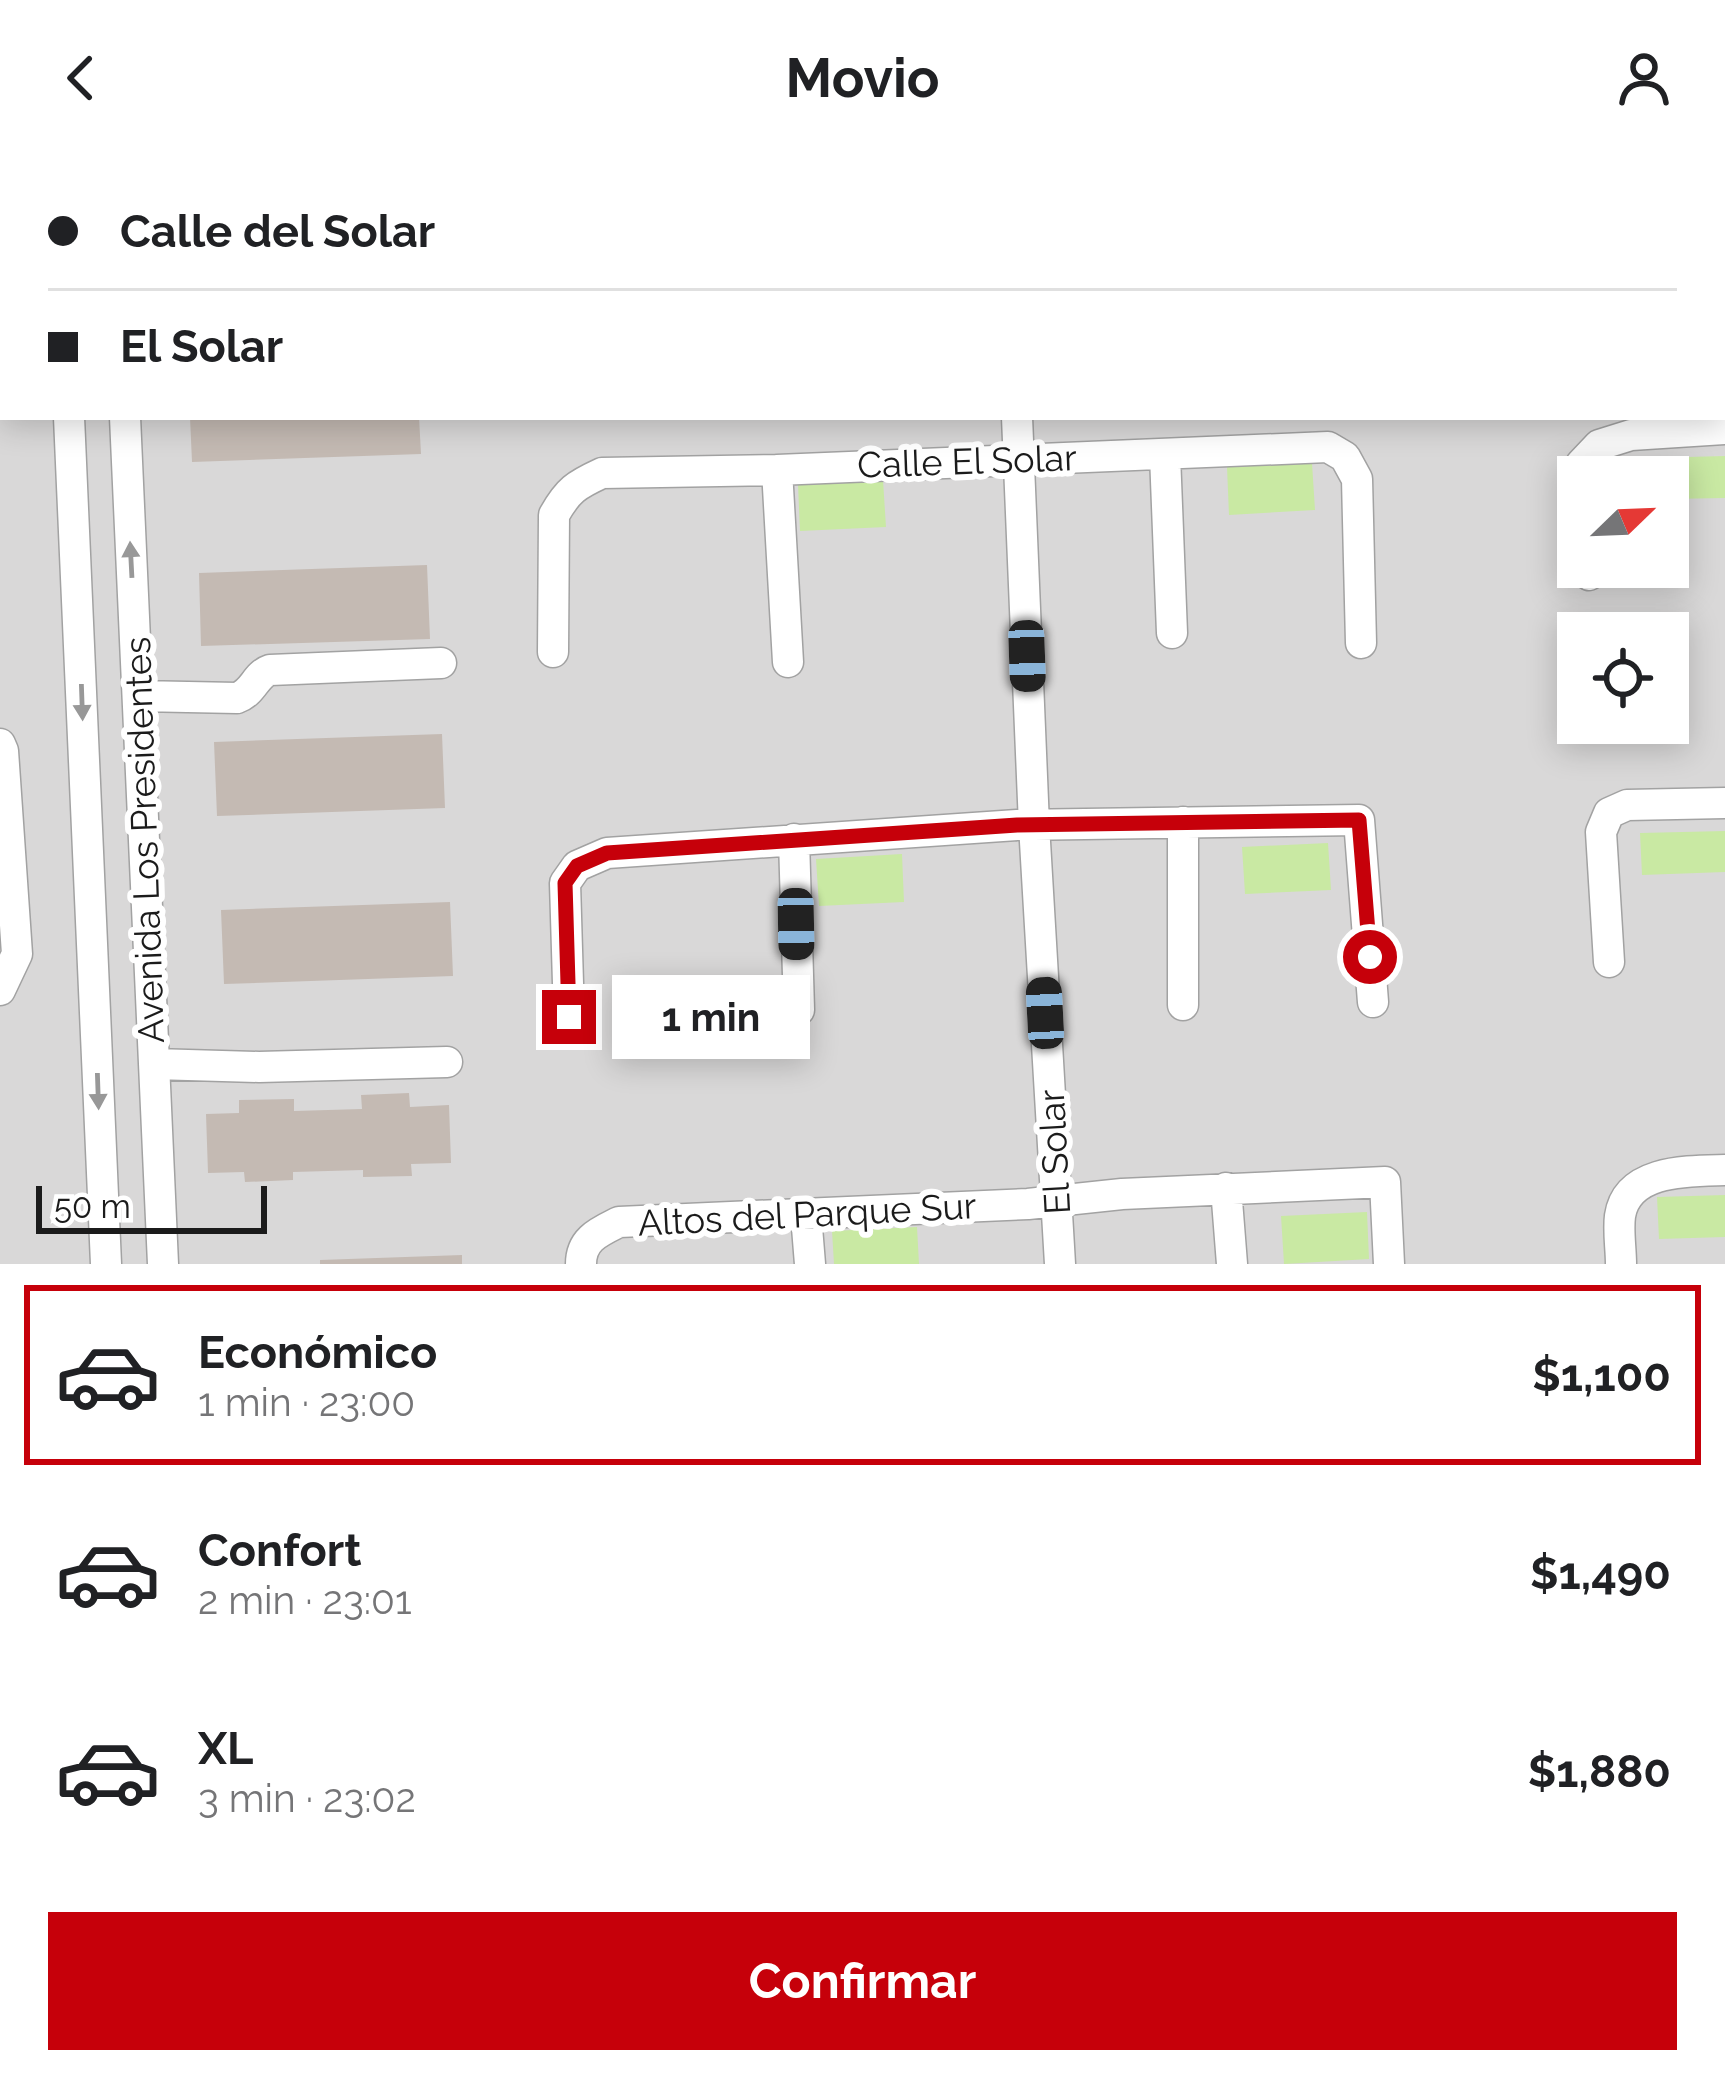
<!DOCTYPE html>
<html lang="es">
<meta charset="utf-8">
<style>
:root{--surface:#fff;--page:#f2f2f2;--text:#202124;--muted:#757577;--line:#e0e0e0;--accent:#c6000a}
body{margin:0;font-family:Raleway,sans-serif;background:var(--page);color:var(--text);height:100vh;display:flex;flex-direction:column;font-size:45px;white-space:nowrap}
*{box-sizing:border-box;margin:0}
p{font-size:39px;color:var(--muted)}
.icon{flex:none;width:66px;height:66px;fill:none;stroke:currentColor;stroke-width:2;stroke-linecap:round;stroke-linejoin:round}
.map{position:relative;height:1108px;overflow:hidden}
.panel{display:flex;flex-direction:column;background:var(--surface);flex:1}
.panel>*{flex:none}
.hud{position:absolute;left:0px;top:0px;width:1725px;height:264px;box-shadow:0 6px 30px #0003;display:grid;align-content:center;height:264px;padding:0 48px;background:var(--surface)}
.needle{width:78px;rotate:67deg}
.controls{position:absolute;left:1557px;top:300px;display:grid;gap:24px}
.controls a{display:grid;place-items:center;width:132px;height:132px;border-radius:0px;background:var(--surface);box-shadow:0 6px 30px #0003;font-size:60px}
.scale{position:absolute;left:36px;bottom:30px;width:231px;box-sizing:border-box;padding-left:12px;border:6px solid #1b1b1b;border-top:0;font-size:33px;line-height:42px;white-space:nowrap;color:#1b1b1b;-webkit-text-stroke:9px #fff;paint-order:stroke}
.end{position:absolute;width:54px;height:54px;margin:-27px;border:15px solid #c6000a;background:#fff;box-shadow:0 0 0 6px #fff}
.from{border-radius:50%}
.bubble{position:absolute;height:84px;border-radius:0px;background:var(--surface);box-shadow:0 6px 30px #0003;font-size:39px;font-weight:700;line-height:84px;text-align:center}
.car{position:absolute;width:36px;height:72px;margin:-36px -18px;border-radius:15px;box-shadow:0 0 9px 3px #0007;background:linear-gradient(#222 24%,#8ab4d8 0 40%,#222 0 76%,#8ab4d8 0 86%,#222 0)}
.hud b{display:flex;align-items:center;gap:42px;height:114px;font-size:45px}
.hud b+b{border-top:3px solid var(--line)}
.hud i{width:30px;height:30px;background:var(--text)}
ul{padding:21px 0 0;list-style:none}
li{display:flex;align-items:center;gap:36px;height:180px;margin:0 24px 18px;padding:0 24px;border:6px solid transparent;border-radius:0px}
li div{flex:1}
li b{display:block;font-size:45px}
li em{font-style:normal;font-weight:700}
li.active{border-color:var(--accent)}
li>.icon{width:108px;height:108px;stroke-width:1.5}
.button{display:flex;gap:24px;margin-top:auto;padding:24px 48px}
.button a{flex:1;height:138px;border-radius:0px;background:var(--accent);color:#fff;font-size:48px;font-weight:700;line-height:138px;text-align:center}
header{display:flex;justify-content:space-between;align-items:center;height:156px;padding:0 48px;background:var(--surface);font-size:54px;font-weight:700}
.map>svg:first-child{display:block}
.residential{fill:#d9d8d8;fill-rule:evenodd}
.grass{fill:#c9e9a3}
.building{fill:#c4bab3}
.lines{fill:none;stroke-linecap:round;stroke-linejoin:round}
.minor-casing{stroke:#a2a2a2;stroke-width:33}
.minor{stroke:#fff;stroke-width:30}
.oneway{fill:#989898}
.route{stroke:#c6000a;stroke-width:15}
.labels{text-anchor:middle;stroke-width:12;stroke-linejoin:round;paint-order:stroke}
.street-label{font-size:36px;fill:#1b1b1b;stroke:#fff}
</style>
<header><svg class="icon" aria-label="back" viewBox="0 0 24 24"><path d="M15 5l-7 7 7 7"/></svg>Movio<svg class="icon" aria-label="person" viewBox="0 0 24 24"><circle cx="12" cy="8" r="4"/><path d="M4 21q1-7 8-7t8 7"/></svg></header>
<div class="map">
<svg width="1725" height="1108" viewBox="0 0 1725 1108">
<rect width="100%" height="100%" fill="#ede8e0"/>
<path class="residential" d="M0 0H1725V1108H0ZM3 3H1722V261H3ZM1578 321H1668V411H1578ZM1578 477H1668V567H1578Z"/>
<path class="grass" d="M1725 300V342L1668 343V321H1613L1612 303Z
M1312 307 1315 354 1229 359 1227 311Z
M883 324 886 371 800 375 798 328Z
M1725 675V716L1642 719 1640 677Z
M1328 687 1331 734 1245 738 1242 691Z
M902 698 904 746 819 750 816 703Z
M1725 1039V1081L1659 1083 1657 1041Z
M1367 1056 1369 1103 1284 1108 1281 1060Z
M917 1071 919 1108H834L832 1075Z"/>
<path class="building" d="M190 261H419L421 298 192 306Z
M427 409 430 483 201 490 199 417Z
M442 578 445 652 217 660 214 586Z
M450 746 453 820 224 828 221 754Z
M409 937 410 951 449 949 451 1007 411 1008 412 1020 363 1021V1014L293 1016V1024L245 1026 244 1016 208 1017 206 958 239 957V944L294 943V955L362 953 361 939Z
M462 1099V1108H320V1104Z"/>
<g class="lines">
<g class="minor-casing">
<path id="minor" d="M56 0V3
M112 0V3
M532 0V3
M757 0V3
M1004 0V3
M1143 0V3
M1340 0V3
M1569 0 1570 3
M0 67V103
M69 261 106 1108
M125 261 163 1108
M1017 261 1034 669 1060 1108
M1165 299 1172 477
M777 314 788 506
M1581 321V308L1599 289 1631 279 1725 273
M1588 411 1589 419
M553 496 554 359C568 334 576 329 602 317L777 314 1328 291 1345 301 1357 323 1361 487
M138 540 237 542C254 536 255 519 270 514L441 507
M0 588 3 595 17 798 0 834
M1183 666V849
M794 683 799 854
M1609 806 1601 676 1609 657 1627 649 1725 647
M569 861 565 727 577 710 607 697 1017 669 1359 664 1373 846
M154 908 259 911 447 906
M1226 1032 1232 1108
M806 1059 810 1108
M581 1108C581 1083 599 1076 619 1066L1028 1048 1122 1038 1385 1026 1389 1108
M1621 1108C1621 1093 1618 1075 1620 1060 1627 1013 1689 1015 1725 1014"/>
</g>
<use href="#minor" class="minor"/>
</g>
<defs><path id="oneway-solid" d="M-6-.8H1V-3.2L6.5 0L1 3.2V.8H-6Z" transform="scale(3)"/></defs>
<g class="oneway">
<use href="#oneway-solid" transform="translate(131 404) rotate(-93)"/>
<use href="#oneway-solid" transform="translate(82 546) rotate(88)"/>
<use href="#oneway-solid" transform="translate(98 935) rotate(88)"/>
</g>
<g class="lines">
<path class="route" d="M569 861 565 727 577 710 607 697 1017 669 1359 664 1370 801"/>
</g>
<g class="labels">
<g class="street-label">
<text transform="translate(967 305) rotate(-2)" y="13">Calle El Solar</text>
<text transform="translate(144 684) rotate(-92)" y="13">Avenida Los Presidentes</text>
<text transform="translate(1054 996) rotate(-93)" y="13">El Solar</text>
<text transform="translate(807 1058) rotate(-3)" y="13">Altos del Parque Sur</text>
</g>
</g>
</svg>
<div class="controls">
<a><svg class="needle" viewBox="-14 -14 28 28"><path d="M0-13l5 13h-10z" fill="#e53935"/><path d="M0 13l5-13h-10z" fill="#757577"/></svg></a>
<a><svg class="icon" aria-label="locate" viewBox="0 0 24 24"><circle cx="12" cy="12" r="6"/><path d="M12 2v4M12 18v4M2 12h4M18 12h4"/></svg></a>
</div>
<div class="scale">50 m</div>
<i class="end from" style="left:1370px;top:801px"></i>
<i class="end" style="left:569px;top:861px"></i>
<div class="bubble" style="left:612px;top:819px;width:198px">1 min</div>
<i class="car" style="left:1027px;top:500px;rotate:178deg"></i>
<i class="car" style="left:796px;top:768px;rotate:179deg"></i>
<i class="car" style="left:1045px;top:857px;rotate:357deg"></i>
<div class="hud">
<b><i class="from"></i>Calle del Solar</b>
<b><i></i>El Solar</b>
</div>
</div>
<section class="panel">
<ul>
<li class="active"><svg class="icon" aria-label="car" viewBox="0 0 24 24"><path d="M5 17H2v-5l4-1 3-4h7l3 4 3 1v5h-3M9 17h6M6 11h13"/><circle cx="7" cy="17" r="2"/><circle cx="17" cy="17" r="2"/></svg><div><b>Económico</b><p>1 min · 23:00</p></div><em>$1,100</em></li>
<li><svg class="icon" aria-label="car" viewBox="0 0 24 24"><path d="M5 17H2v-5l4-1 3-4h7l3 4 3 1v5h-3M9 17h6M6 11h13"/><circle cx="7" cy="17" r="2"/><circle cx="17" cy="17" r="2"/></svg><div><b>Confort</b><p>2 min · 23:01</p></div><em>$1,490</em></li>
<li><svg class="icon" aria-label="car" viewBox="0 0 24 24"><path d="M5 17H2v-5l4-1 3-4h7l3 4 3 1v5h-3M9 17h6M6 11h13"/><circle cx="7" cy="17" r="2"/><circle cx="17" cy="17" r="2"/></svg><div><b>XL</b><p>3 min · 23:02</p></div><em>$1,880</em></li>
</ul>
<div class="button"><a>Confirmar</a></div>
</section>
